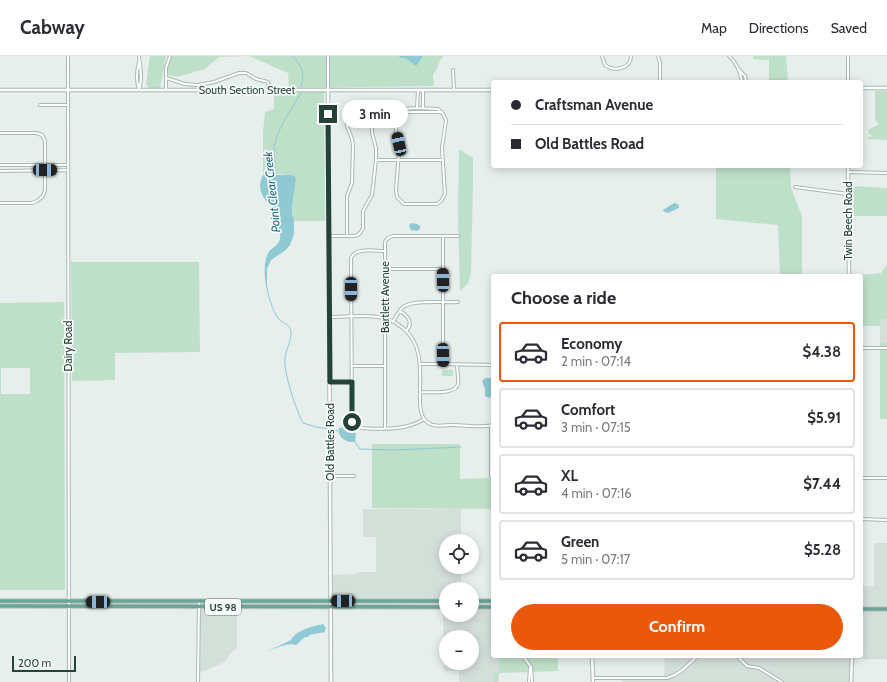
<!DOCTYPE html>
<meta charset="utf-8">
<style>
:root{--surface:#fff;--page:#f2f2f3;--text:#2b2b33;--muted:#7c7c81;--line:#e1e1e2;--accent:#ea580c}
body{margin:0;font-family:Cabin,sans-serif;background:var(--page);color:var(--text);height:100vh;display:flex;flex-direction:column;font-size:15px;white-space:nowrap}
*{box-sizing:border-box;margin:0}
p{font-size:13px;color:var(--muted)}
.icon{flex:none;width:22px;height:22px;fill:none;stroke:currentColor;stroke-width:2;stroke-linecap:round;stroke-linejoin:round}
.map{position:relative;flex:1;overflow:hidden}
.drawer{position:absolute;left:491px;top:218px;width:372px;height:384px;display:flex;flex-direction:column;background:var(--surface);border-radius:4px;box-shadow:0 2px 10px #0003}
.drawer>*{flex:none}
.banner{position:absolute;left:491px;top:24px;width:372px;height:88px;border-radius:4px;box-shadow:0 2px 10px #0003;display:grid;align-content:center;height:88px;padding:0 20px;background:var(--surface)}
.fabs{position:absolute;left:439px;top:478px;display:grid;gap:8px}
.fabs a{display:grid;place-items:center;width:40px;height:40px;border-radius:50%;background:var(--surface);box-shadow:0 2px 10px #0003;font-size:20px}
.scale{position:absolute;left:12px;bottom:10px;width:64px;box-sizing:border-box;padding-left:4px;border:2px solid #24423a;border-top:0;font-size:11px;line-height:14px;white-space:nowrap;color:#24423a;-webkit-text-stroke:3px #f7fbf9;paint-order:stroke}
.end{position:absolute;width:18px;height:18px;margin:-9px;border:5px solid #24423a;background:#fff;box-shadow:0 0 0 2px #fff}
.from{border-radius:50%}
.bubble{position:absolute;height:28px;border-radius:14px;background:var(--surface);box-shadow:0 2px 10px #0003;font-size:13px;font-weight:800;line-height:28px;text-align:center}
.car{position:absolute;width:12px;height:24px;margin:-12px -6px;border-radius:5px;box-shadow:0 0 3px 1px #0007;background:linear-gradient(#222 24%,#8ab4d8 0 40%,#222 0 76%,#8ab4d8 0 86%,#222 0)}
.banner b{display:flex;align-items:center;gap:14px;height:38px;font-size:15px}
.banner b+b{border-top:1px solid var(--line)}
.banner i{width:10px;height:10px;background:var(--text)}
ul{padding:0;list-style:none}
li{display:flex;align-items:center;gap:12px;height:60px;margin:0 8px 6px;padding:0 12px;border:2px solid var(--line);border-radius:4px}
li div{flex:1}
li b{display:block;font-size:15px}
li em{font-style:normal;font-weight:800}
li.active{border-color:var(--accent)}
li>.icon{width:36px;height:36px;stroke-width:1.5}
h2{padding:0 20px;font-size:18px;line-height:48px}
.button{display:flex;gap:8px;margin-top:auto;padding:8px 20px}
.button a{flex:1;height:46px;border-radius:24px;background:var(--accent);color:#fff;font-size:16px;font-weight:800;line-height:46px;text-align:center}
header{display:flex;align-items:center;gap:24px;box-sizing:border-box;height:56px;padding:0 20px;background:var(--surface);border-bottom:1px solid var(--line)}
header strong{font-size:19px}
nav{display:flex;gap:22px;margin-inline-start:auto;font-size:14px}
.map>svg:first-child{display:block}
.built{fill:#d4dfda;fill-rule:evenodd}
.green{fill:#bfe0c8;fill-rule:evenodd}
.water{fill:#8ec9d4}
.lines{fill:none;stroke-linecap:round;stroke-linejoin:round}
.stream{stroke:#8ec9d4;stroke-width:1}
.minor-casing{stroke:#a8b8b2;stroke-width:4}
.tertiary-casing{stroke:#a8b8b2;stroke-width:4.5}
.primary-casing{stroke:#c2cac8;stroke-width:5.5}
.minor{stroke:#fff;stroke-width:2}
.tertiary{stroke:#fff;stroke-width:2.5}
.primary{stroke:#6aa596;stroke-width:3.5}
.route{stroke:#24423a;stroke-width:5}
.labels{text-anchor:middle;stroke-width:3.5;stroke-linejoin:round;paint-order:stroke}
.shield{fill:#f7fbf9;stroke:#637a73;stroke-width:1}
.shield-label{font-size:10px;font-weight:bold;fill:#24423a}
.street-label{font-size:11px;fill:#24423a;stroke:#f7fbf9}
.water-label{font-size:12px;font-style:italic;fill:#1c6f80;stroke:#f7fbf9}
</style>
<header>
<strong>Cabway</strong>
<nav><a>Map</a><a>Directions</a><a>Saved</a></nav>
</header>
<div class="map">
<svg width="887" height="626" viewBox="0 0 887 626">
<rect width="100%" height="100%" fill="#e6efeb"/>
<path class="built" d="M880 263H887V287H880Z
M363 453H461V485H446V511H461V533H446V559H472V548L493 549V600H499V617H493V626H459V615H444L443 548H333L332 519 355 518 361 516H376V481H363ZM446 581H472V607H446Z
M874 487H887V603H853L854 626H622V621H664L665 600H861V530H874Z
M197 553H237V592L229 599 225 606 197 618Z"/>
<path class="green" d="M150 0H166L160 32H149L146 28Z
M171 0H245L219 1 205 13 177 21 168 19V11Z
M249 0H444C438 5 438 13 433 19L434 30 289 32 288 17Z
M753 0H786L788 26H769V4L753 3Z
M875 35H887V84L867 83 868 81 873 80 869 78 868 74 871 72 878 69V67L875 64Z
M274 36H324L325 165H294C290 151 293 137 296 122L280 118 263 119V77L265 56 274 53Z
M459 93 473 102V128L471 217 468 227 460 235 458 162Z
M716 110H790L791 132 802 160V220H780L778 169 716 163Z
M852 130 887 132V160H852Z
M71 206H199L200 296 115 297V324L72 325Z
M887 208V263H880V270H861V219L881 217Z
M64 246 65 534H0V247ZM30 312V338H1V312Z
M880 287H887V363H880Z
M442 314H453V320H442Z
M372 388H460V423L493 422V453L372 452Z
M499 600H558V615L499 617 498 626H493V617H499Z"/>
<path class="water" d="M399 0H423L417 9H415L405 2H400Z
M263 119H290L294 120 296 122 292 151V157L294 165V178L290 189 286 194 271 204 267 213V227L266 228C264 218 264 206 268 197 271 192 279 189 280 183 281 179 279 174 278 170 278 168 278 164 277 161 271 147 253 138 263 119Z
M674 147 678 148 679 152 668 157 663 155V154Z
M411 167 417 168 420 170V173L417 175 411 174 409 170Z
M485 322H493V340L489 342 485 340V333L482 325Z
M347 370 356 377 355 386C346 387 337 381 339 372Z
M323 568 326 572 325 573V576L309 579 308 581H305L296 589C288 586 274 593 266 596L291 584C296 574 314 570 323 568Z"/>
<g class="lines">
<path class="stream" d="M293 0C301 10 306 17 301 30
M276 119C275 111 274 103 274 94 273 80 294 48 302 36
M266 227C267 236 273 256 278 262 282 267 290 268 291 275 292 284 286 293 285 302 283 315 296 354 303 367L316 371 328 373
M332 373 338 375
M355 386 360 393 394 394 461 391"/>
<g class="minor-casing">
<path id="minor" d="M68 0 69 626
M139 0C140 11 143 23 139 34
M328 0V34
M602 0 605 9C614 16 631 13 631 0
M658 0 660 7V26
M729 0C736 6 741 17 742 26
M453 14 454 34
M739 14 745 20 746 26
M166 22 185 28 198 29 214 26 239 17H246L256 23 268 26 269 34
M848 26V0
M139 33C136 25 137 14 139 6
M166 34V12L170 0
M423 34V52
M40 49H68
M417 52 438 53 443 58 446 64 442 92 445 138 441 145 437 148H404L397 141 396 134 399 96 395 67 397 60 403 53 417 52 418 34
M399 56H442
M0 77H36L42 79 45 85V134L43 140 37 145 32 147H0
M0 109H68
M0 115 68 114
M848 116 887 117
M795 131 848 138
M329 180H353L358 179 361 176 363 172V155L372 139 376 104H442
M347 180V140L352 127 353 89 352 83 347 70V62L348 56 352 53 362 51 369 54 371 57 372 64V77L376 92V104
M443 180V308L493 309
M384 195C374 195 356 191 351 202L352 364 355 370 360 372C381 373 406 375 424 363
M385 213H443
M400 255C408 260 414 267 406 275
M329 261C350 261 373 257 393 265 396 267 400 270 403 272 435 298 409 352 427 366 434 372 445 369 453 369 466 369 481 372 493 369
M393 266C396 261 398 256 402 252 410 243 446 247 458 246
M861 292H887
M420 308H443
M352 310H385
M329 326H352
M420 336C429 336 456 339 458 328 459 322 457 315 457 309
M491 369V420
M385 371V186L388 182 393 180H458
M330 420H354
M861 422H887
M861 463 887 464
M523 600 531 611 532 626
M737 600 747 610 759 612 782 626
M593 622H667C678 619 689 609 697 600
M198 626 199 545
M529 626 530 612"/>
</g>
<g class="tertiary-casing">
<path id="tertiary" d="M861 32H887
M0 34H493
M328 34 331 626
M848 110 849 220
M592 600 593 626
M851 626 852 600"/>
</g>
<g class="primary-casing">
<path id="primary" d="M0 545H446
M472 545H493
M0 550 446 551
M472 551H493
M861 553H887"/>
</g>
<use href="#minor" class="minor"/>
<use href="#tertiary" class="tertiary"/>
<use href="#primary" class="primary"/>
</g>
<g class="lines">
<path class="route" d="M328 58 330 326H352V366"/>
</g>
<g class="labels">
<rect class="shield" x="205" y="543" width="36" height="16" rx="3"/>
<g class="shield-label">
<text x="223" y="555">US 98</text>
</g>
<g class="street-label">
<text x="247" y="38">South Section Street</text>
<text transform="translate(848 165) rotate(-90)" y="4">Twin Beech Road</text>
<text transform="translate(385 241) rotate(-90)" y="4">Bartlett Avenue</text>
<text transform="translate(68 290) rotate(-90)" y="4">Dairy Road</text>
<text transform="translate(330 386) rotate(-90)" y="4">Old Battles Road</text>
</g>
<g class="water-label">
<text transform="translate(272 136) rotate(-96)" y="4">Point Clear Creek</text>
</g>
</g>
</svg>
<div class="fabs">
<a><svg class="icon" aria-label="locate" viewBox="0 0 24 24"><circle cx="12" cy="12" r="6"/><path d="M12 2v4M12 18v4M2 12h4M18 12h4"/></svg></a>
<a>+</a>
<a>−</a>
</div>
<div class="scale">200 m</div>
<i class="end from" style="left:352px;top:366px"></i>
<i class="end" style="left:328px;top:58px"></i>
<div class="bubble" style="left:342px;top:44px;width:66px">3 min</div>
<i class="car" style="left:399px;top:88px;rotate:348deg"></i>
<i class="car" style="left:45px;top:114px;rotate:90deg"></i>
<i class="car" style="left:443px;top:224px;rotate:359deg"></i>
<i class="car" style="left:351px;top:233px;rotate:180deg"></i>
<i class="car" style="left:443px;top:299px;rotate:179deg"></i>
<i class="car" style="left:343px;top:545px;rotate:270deg"></i>
<i class="car" style="left:98px;top:546px;rotate:270deg"></i>
<div class="banner">
<b><i class="from"></i>Craftsman Avenue</b>
<b><i></i>Old Battles Road</b>
</div>
<section class="drawer">
<h2>Choose a ride</h2>
<ul>
<li class="active"><svg class="icon" aria-label="car" viewBox="0 0 24 24"><path d="M5 17H2v-5l4-1 3-4h7l3 4 3 1v5h-3M9 17h6M6 11h13"/><circle cx="7" cy="17" r="2"/><circle cx="17" cy="17" r="2"/></svg><div><b>Economy</b><p>2 min · 07:14</p></div><em>$4.38</em></li>
<li><svg class="icon" aria-label="car" viewBox="0 0 24 24"><path d="M5 17H2v-5l4-1 3-4h7l3 4 3 1v5h-3M9 17h6M6 11h13"/><circle cx="7" cy="17" r="2"/><circle cx="17" cy="17" r="2"/></svg><div><b>Comfort</b><p>3 min · 07:15</p></div><em>$5.91</em></li>
<li><svg class="icon" aria-label="car" viewBox="0 0 24 24"><path d="M5 17H2v-5l4-1 3-4h7l3 4 3 1v5h-3M9 17h6M6 11h13"/><circle cx="7" cy="17" r="2"/><circle cx="17" cy="17" r="2"/></svg><div><b>XL</b><p>4 min · 07:16</p></div><em>$7.44</em></li>
<li><svg class="icon" aria-label="car" viewBox="0 0 24 24"><path d="M5 17H2v-5l4-1 3-4h7l3 4 3 1v5h-3M9 17h6M6 11h13"/><circle cx="7" cy="17" r="2"/><circle cx="17" cy="17" r="2"/></svg><div><b>Green</b><p>5 min · 07:17</p></div><em>$5.28</em></li>
</ul>
<div class="button"><a>Confirm</a></div>
</section>
</div>
